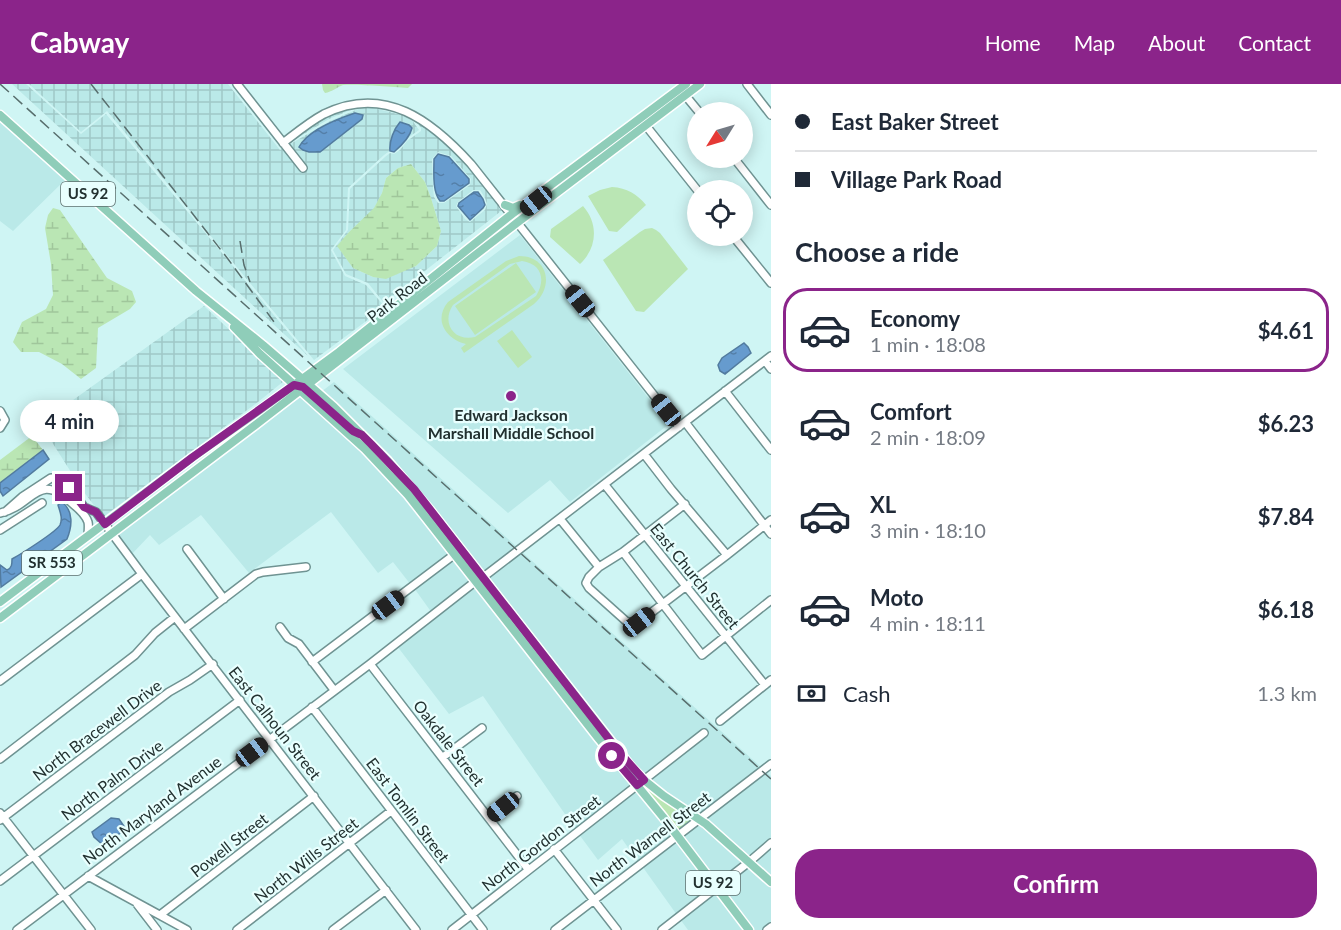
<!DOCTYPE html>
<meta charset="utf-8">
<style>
:root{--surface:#fff;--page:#f2f2f3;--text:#1f2937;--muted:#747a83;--line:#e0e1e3;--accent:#8b248a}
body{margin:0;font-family:Lato,sans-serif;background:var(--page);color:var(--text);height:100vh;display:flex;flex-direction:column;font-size:22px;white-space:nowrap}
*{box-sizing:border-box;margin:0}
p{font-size:20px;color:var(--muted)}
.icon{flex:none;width:33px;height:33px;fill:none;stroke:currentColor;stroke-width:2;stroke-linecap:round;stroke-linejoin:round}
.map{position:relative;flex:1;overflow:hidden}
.side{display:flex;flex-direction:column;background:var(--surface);width:570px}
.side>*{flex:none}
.top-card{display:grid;align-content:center;height:132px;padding:0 24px;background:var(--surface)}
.needle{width:39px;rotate:233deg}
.tools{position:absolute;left:687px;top:18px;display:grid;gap:12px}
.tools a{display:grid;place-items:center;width:66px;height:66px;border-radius:50%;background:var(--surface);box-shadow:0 3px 15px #0003;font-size:30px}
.end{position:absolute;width:27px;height:27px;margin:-14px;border:8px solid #8b248a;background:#fff;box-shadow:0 0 0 3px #fff}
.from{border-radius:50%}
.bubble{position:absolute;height:42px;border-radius:21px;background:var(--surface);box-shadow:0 3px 15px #0003;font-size:20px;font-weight:700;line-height:42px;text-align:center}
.car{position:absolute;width:18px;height:36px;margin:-18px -9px;border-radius:8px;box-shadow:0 0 4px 2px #0007;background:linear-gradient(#222 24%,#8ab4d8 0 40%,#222 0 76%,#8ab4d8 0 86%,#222 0)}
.top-card b{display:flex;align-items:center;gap:21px;height:57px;font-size:22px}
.top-card b+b{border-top:2px solid var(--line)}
.top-card i{width:15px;height:15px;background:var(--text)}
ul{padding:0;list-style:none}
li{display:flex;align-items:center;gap:18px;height:84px;margin:0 12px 9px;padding:0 12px;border:3px solid transparent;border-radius:24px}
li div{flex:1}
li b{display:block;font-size:22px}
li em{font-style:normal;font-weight:700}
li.on{border-color:var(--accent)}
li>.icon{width:54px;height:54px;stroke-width:1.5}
h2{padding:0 24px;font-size:27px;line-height:72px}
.pay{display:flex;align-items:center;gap:15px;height:66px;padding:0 24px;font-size:22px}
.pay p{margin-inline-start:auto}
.button{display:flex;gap:12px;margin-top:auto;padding:12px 24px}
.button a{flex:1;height:69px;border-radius:24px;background:var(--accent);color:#fff;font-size:24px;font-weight:700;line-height:69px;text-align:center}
header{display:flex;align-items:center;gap:36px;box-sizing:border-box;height:84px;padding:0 30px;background:var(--accent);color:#fff}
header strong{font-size:28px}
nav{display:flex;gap:33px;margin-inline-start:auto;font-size:21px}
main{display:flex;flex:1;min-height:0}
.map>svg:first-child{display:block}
.built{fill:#bae9e8}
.industrial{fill:url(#industrial-grid);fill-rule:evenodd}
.green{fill:#bae6b4;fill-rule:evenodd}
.wetland{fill:url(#wetland-marsh)}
.water{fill:url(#water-ripples);stroke:#527b9f;stroke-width:1.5}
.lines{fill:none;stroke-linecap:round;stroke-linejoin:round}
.minor-casing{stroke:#6f9392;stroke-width:10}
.major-casing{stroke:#fff;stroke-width:11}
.minor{stroke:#fff;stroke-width:7}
.major{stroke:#8fcdb9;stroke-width:8}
.rail{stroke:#586e6d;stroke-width:1.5;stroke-dasharray:12 6;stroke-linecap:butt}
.route{stroke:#8b248a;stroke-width:8}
.poi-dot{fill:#8b248a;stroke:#e8fffe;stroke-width:2}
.labels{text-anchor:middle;stroke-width:4.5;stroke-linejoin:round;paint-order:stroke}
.shield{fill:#e8fffe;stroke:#5d6f6e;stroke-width:1.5}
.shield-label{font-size:15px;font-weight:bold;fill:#223130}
.street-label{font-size:16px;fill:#223130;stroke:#e8fffe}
.poi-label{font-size:16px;font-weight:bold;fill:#223130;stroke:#e8fffe}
</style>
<header>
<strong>Cabway</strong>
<nav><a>Home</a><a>Map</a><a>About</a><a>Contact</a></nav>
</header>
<main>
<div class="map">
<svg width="771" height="846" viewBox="0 0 771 846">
<defs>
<pattern id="industrial-grid" width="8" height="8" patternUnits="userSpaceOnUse" patternTransform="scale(1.5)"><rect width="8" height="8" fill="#bae9e8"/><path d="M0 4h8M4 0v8" fill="none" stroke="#a0c8c7"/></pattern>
<pattern id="wetland-marsh" width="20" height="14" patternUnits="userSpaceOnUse" patternTransform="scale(1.5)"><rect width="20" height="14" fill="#bae6b4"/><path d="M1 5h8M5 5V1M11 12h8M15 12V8" fill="none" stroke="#a0c69b"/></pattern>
<pattern id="water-ripples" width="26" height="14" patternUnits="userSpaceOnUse" patternTransform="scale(1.5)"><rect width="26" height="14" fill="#669bce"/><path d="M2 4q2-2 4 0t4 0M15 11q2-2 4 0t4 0" fill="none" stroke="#547fa8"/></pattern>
</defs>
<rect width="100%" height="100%" fill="#cff5f4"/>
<path class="built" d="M0 38 65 96 13 147 0 137Z
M520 151 669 340 570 418 550 396 508 429 343 285Z
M334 298 518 464 484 491 432 424 321 308Z
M303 312 381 384 452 470 411 501 393 478 378 489 331 428 249 489 201 431 159 461 150 451 131 471 116 451 299 314Z
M521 467 762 684 701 732 679 719 644 693 634 683 486 494Z
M455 474 473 497 432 529 414 504Z
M476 501 633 701 576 746 483 612 449 630 397 562Z
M765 687 771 692V756L750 775 704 735Z
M636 705 675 752 639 779 622 755 598 776 578 749Z
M700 738 746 778 717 800 681 752Z
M677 755 713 803 677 831 642 782Z
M771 762V794L753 778Z
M749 781 771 801V840L764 846H752L720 804Z
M716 807 745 846H688L680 835Z"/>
<path class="industrial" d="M12 0H26L81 50 106 30 308 272Z
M29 0H228L280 66 330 37 365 22 410 33 419 46 384 71 348 104 346 146 331 166 345 192 366 201 385 223 314 276 107 27 81 48Z
M231 0H239L283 60 294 50 326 29 349 20 376 17 402 22 438 46 484 91 504 118 502 123 505 124 384 219 368 199 346 190 333 166 348 146 350 105 385 73 390 69 394 70 400 66 407 57 421 47V44L411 31 365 20 329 35 281 64ZM438 68 451 72 471 95 470 101 444 119H438L434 113 433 104 432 75ZM411 80 425 98 431 114 441 147 437 162 416 182 386 194 373 193 353 184 338 162 349 148 374 125 382 109 386 94 398 84ZM473 106H480L485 114 487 120 485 126 470 138 465 135 456 122 458 118Z
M204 222 284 297 258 318 103 433 83 407 43 344 48 334Z"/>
<path class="green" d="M612 103C627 104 637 110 646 121L617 148 609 147 588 112 600 106Z
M583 122C599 140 597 164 580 180L550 153 551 145Z
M652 144 656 146 660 149 688 185 644 228 636 227 603 176 640 148 645 145Z
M519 172C549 172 554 203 534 220L464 269 461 264 466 260C446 255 433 236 448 218L506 177ZM522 177C542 180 546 196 536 212L475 253C454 258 441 239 453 221L510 180Z
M516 179 536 208 475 251 455 222Z
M512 246 532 273 518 284 497 257Z
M643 703 694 737 679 749Z"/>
<path class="wetland" d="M322 0H412L408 4C389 3 361 0 343 1 337 3 332 8 325 9L323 6Z
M411 80 425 98 431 114 441 147 437 162 416 182 386 195 373 193 353 184 337 162 349 148 374 124 382 109 386 94 398 84Z
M53 124 60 126 107 194 132 207 136 218 130 225 98 244 96 284 81 295 62 280 39 268H21L13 258 22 238 46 225 53 211 51 180 45 144 48 131Z
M32 352 43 366 0 399V376Z"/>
<path class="water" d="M355 29 363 31 362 35 320 68H309L303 66 299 63C308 46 337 35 355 29Z
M400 38 409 41 412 44C410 53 401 62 394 68L390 67C389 57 394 45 400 38Z
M438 70 449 73 469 95V99L444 117H440C432 107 434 87 434 75Z
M474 108H478L483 115 485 121 483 124 470 136 458 122 459 119Z
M744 259 748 263 751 269 725 290 720 287 718 281 722 274Z
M43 366 49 375 3 412 0 407V399Z
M62 418C74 427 72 443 67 455L1 503 0 481 7 486C12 484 12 480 12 475 21 470 56 448 60 441 63 434 60 428 58 421Z
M111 734 119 735 126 745 109 757 102 760 94 753 92 748Z"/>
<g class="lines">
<g class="minor-casing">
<path id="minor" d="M237 0 303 84
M747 0 771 31
M685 11 699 28
M643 38 698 107
M283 59C296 49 309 38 324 30 385 0 432 37 471 80L679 343
M734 74 771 121
M733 152 771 199
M765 277 771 285
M725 307 771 366
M0 327 5 336 0 344
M685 338 771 450
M644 370 671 405 727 471
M605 401 765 601
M685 420 623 468 599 483 589 493 586 499 589 504 627 538H639L727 471 771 436
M5 428 22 413 51 394 62 395 73 408 84 423 96 428 142 490 416 846
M0 429C34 422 37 385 73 420 78 424 86 432 88 438 89 442 88 448 88 452
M560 435 599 483
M0 446 42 419
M187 465 224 515
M623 468 702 571 771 516
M280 543 288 554 299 560 334 606
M184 545 256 490 263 488 306 483
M312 578 455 470
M370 580 528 785
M0 597 142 490
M312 623 483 846
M720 637 771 596
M443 673 482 644
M0 675 135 571 155 549 175 533
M0 729 91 846
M489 733 517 712
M0 736 169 608 190 596 213 580
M554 765 617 846
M88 792 187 846
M0 797 240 616
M137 820 157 846
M160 831 314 712
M17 846 370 580 476 497 486 491 771 272
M237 846 391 727
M333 846 386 806
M452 846 704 649
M555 846 771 680
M662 846 749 778 771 759
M767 846 771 843"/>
</g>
<g class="major-casing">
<path id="major" d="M0 31 196 207 263 261 292 286 334 323 388 377 430 426 632 684 644 696 664 712 706 740 771 798
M505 121 513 124 520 121
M234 243 260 270 365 365 408 411 599 655 663 733 749 846
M0 518 193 373 260 326 339 268 512 130 686 0
M0 534 254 342 518 138 700 0"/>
</g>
<use href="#minor" class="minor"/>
<use href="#major" class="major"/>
<path class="rail" d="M0 0 771 695
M91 0 228 175 277 242
M240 157 244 181 250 198"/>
</g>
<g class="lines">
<path class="route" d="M69 404 84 423 96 428 105 440 193 373 294 301 303 303 353 347 362 351 371 360 414 405 619 668 644 696 637 701 612 672"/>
</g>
<circle class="poi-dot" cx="511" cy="312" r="6"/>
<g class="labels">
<g class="shield">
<rect x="61" y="98" width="54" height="24" rx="4.5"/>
<rect x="22" y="467" width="60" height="24" rx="4.5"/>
<rect x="686" y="787" width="54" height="24" rx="4.5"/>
</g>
<g class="shield-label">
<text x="88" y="115">US 92</text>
<text x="52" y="484">SR 553</text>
<text x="713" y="804">US 92</text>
</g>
<g class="street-label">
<text transform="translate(397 213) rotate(-38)" y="6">Park Road</text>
<text transform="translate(695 492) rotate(51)" y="6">East Church Street</text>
<text transform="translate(275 639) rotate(52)" y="6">East Calhoun Street</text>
<text transform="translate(97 646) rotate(-37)" y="6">North Bracewell Drive</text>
<text transform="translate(449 659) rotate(52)" y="6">Oakdale Street</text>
<text transform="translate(112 696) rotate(-37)" y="6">North Palm Drive</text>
<text transform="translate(152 726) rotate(-37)" y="6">North Maryland Avenue</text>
<text transform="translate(408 726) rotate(53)" y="6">East Tomlin Street</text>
<text transform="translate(650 755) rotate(-37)" y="6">North Warnell Street</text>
<text transform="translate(541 759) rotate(-38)" y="6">North Gordon Street</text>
<text transform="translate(229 761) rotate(-38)" y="6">Powell Street</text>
<text transform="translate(306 776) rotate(-38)" y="6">North Wills Street</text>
</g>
<g class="poi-label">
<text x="511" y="337">Edward Jackson<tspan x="511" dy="18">Marshall Middle School</tspan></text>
</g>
</g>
</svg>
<div class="tools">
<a><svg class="needle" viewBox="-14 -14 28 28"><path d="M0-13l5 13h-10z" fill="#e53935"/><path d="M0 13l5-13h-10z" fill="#747a83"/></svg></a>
<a><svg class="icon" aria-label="locate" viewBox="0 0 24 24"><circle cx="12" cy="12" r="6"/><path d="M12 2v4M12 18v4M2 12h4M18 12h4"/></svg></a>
</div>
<i class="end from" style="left:612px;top:672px"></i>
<i class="end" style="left:69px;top:404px"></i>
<div class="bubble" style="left:20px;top:316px;width:99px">4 min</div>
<i class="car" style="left:536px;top:117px;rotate:231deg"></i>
<i class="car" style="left:580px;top:217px;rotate:321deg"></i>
<i class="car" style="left:666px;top:326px;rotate:321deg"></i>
<i class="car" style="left:388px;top:521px;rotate:53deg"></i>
<i class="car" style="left:639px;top:538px;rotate:52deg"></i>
<i class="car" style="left:252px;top:668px;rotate:53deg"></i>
<i class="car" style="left:503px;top:723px;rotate:231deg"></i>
</div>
<section class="side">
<div class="top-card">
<b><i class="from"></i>East Baker Street</b>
<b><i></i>Village Park Road</b>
</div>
<h2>Choose a ride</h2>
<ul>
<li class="on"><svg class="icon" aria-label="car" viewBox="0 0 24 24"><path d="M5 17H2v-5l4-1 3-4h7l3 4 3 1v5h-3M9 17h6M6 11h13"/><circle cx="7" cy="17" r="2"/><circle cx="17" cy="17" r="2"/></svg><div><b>Economy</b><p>1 min · 18:08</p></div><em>$4.61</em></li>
<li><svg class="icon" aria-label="car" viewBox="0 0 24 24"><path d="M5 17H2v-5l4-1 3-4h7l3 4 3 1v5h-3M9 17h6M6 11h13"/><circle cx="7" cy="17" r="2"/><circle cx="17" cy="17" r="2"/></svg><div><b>Comfort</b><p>2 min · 18:09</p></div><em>$6.23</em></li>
<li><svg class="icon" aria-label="car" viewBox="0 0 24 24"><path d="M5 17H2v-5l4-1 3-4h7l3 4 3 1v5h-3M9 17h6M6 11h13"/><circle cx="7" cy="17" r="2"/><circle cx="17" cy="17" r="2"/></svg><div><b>XL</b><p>3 min · 18:10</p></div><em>$7.84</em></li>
<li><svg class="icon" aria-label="car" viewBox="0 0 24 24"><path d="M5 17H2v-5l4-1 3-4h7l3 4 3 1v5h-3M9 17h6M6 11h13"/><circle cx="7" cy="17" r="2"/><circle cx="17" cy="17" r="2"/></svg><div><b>Moto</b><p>4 min · 18:11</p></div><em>$6.18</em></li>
</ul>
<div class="pay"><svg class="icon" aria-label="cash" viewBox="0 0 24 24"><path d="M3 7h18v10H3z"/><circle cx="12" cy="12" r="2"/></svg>Cash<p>1.3 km</p></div>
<div class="button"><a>Confirm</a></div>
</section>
</main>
